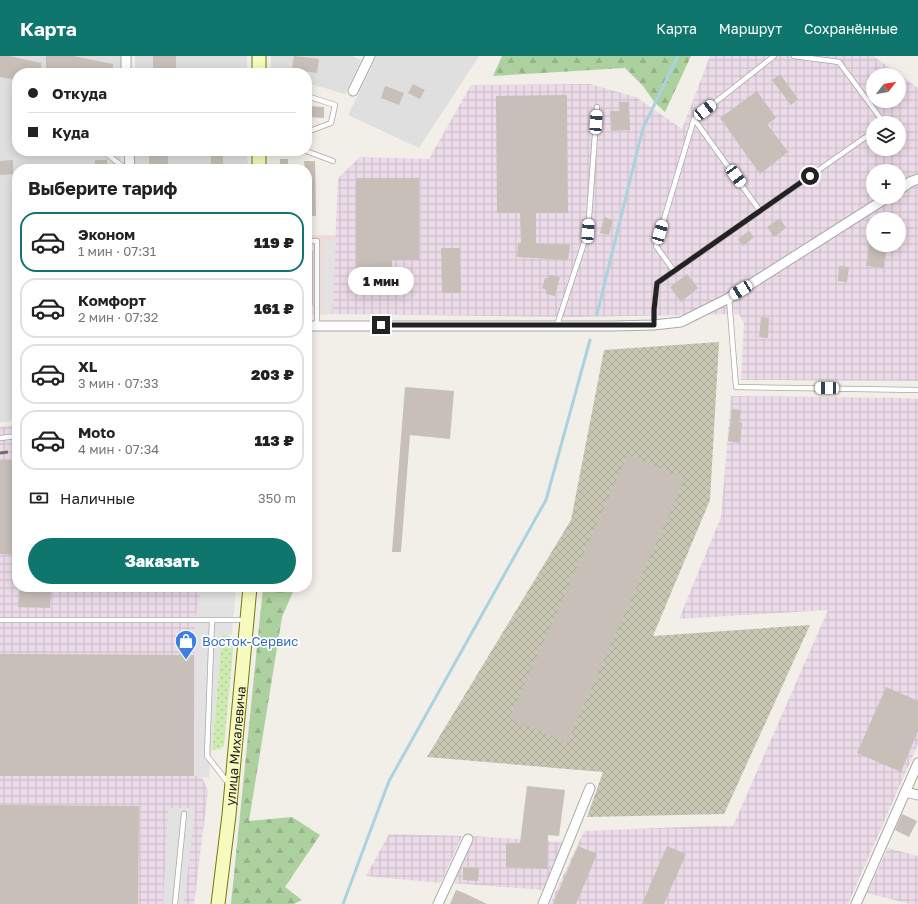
<!DOCTYPE html>
<html lang="ru">
<meta charset="utf-8">
<style>
:root{--surface:#fff;--page:#f2f2f2;--text:#222;--muted:#767676;--line:#e0e0e0;--accent:#0f766e}
body{margin:0;font-family:"Golos Text",sans-serif;background:var(--page);color:var(--text);height:100vh;display:flex;flex-direction:column;font-size:15px;white-space:nowrap}
*{box-sizing:border-box;margin:0}
p{font-size:13px;color:var(--muted)}
.icon{flex:none;width:22px;height:22px;fill:none;stroke:currentColor;stroke-width:2;stroke-linecap:round;stroke-linejoin:round}
.map{position:relative;flex:1;overflow:hidden}
.drawer{position:absolute;left:12px;top:108px;width:300px;height:428px;display:flex;flex-direction:column;background:var(--surface);border-radius:16px;box-shadow:0 2px 10px #0003}
.drawer>*{flex:none}
.hud{position:absolute;left:12px;top:12px;width:300px;height:88px;border-radius:16px;box-shadow:0 2px 10px #0003;display:grid;align-content:center;height:88px;padding:0 16px;background:var(--surface)}
.needle{width:26px;rotate:59deg}
.buttons{position:absolute;left:866px;top:12px;display:grid;gap:8px}
.buttons a{display:grid;place-items:center;width:40px;height:40px;border-radius:50%;background:var(--surface);box-shadow:0 2px 10px #0003;font-size:20px}
.end{position:absolute;width:18px;height:18px;margin:-9px;border:5px solid #222;background:#fff;box-shadow:0 0 0 2px #fff}
.from{border-radius:50%}
.bubble{position:absolute;height:28px;border-radius:14px;background:var(--surface);box-shadow:0 2px 10px #0003;font-size:13px;font-weight:800;line-height:28px;text-align:center}
.car{position:absolute;width:12px;height:24px;margin:-12px -6px;border-radius:5px;box-shadow:0 0 3px 1px #0007;background:linear-gradient(#fff 24%,#345 0 40%,#fff 0 76%,#345 0 86%,#fff 0)}
.hud b{display:flex;align-items:center;gap:14px;height:38px;font-size:15px}
.hud b+b{border-top:1px solid var(--line)}
.hud i{width:10px;height:10px;background:var(--text)}
ul{padding:0;list-style:none}
li{display:flex;align-items:center;gap:12px;height:60px;margin:0 8px 6px;padding:0 8px;border:2px solid var(--line);border-radius:16px}
li div{flex:1}
li b{display:block;font-size:15px}
li em{font-style:normal;font-weight:800}
li.selected{border-color:var(--accent)}
li>.icon{width:36px;height:36px;stroke-width:1.5}
h2{padding:0 16px;font-size:18px;line-height:48px}
.pay{display:flex;align-items:center;gap:10px;height:44px;padding:0 16px;font-size:15px}
.pay p{margin-inline-start:auto}
.cta{display:flex;gap:8px;margin-top:auto;padding:8px 16px}
.cta a{flex:1;height:46px;border-radius:24px;background:var(--accent);color:#fff;font-size:16px;font-weight:800;line-height:46px;text-align:center}
header{display:flex;align-items:center;gap:24px;box-sizing:border-box;height:56px;padding:0 20px;background:var(--accent);color:#fff}
header strong{font-size:19px}
nav{display:flex;gap:22px;margin-inline-start:auto;font-size:14px}
.map>svg:first-child{display:block}
.residential{fill:#e0dfdf}
.commercial{fill:#f2dad9}
.industrial{fill:url(#industrial-grid);fill-rule:evenodd}
.construction{fill:url(#construction-cross-hatch)}
.grass{fill:url(#grass-dots)}
.forest{fill:url(#forest-firs)}
.parking{fill:#e2e2e2}
.lines{fill:none;stroke-linecap:round;stroke-linejoin:round}
.stream{stroke:#aad3df;stroke-width:3}
.building{fill:#c7bfb8}
.lane-casing{stroke:#a9a9a9;stroke-width:6}
.street-casing{stroke:#a9a9a9;stroke-width:11}
.secondary-casing{stroke:#707d05;stroke-width:15}
.lane{stroke:#fff;stroke-width:4.5}
.street{stroke:#fff;stroke-width:9}
.secondary{stroke:#f7fabf;stroke-width:13}
.rail{stroke:#707070;stroke-width:3;stroke-dasharray:8 8;stroke-linecap:butt}
.route{stroke:#222;stroke-width:5}
.labels{text-anchor:middle;stroke-width:3.5;stroke-linejoin:round;paint-order:stroke}
.shop-label{font-size:13px;fill:#366cbe;stroke:#fff;text-anchor:start}
.street-label{font-size:13px;fill:#222;stroke:#fff}
</style>
<header>
<strong>Карта</strong>
<nav><a>Карта</a><a>Маршрут</a><a>Сохранённые</a></nav>
</header>
<div class="map">
<svg width="918" height="848" viewBox="0 0 918 848">
<defs>
<pattern id="industrial-grid" width="8" height="8" patternUnits="userSpaceOnUse"><rect width="8" height="8" fill="#ebdbe8"/><path d="M0 4h8M4 0v8" fill="none" stroke="#c9bcc7"/></pattern>
<pattern id="construction-cross-hatch" width="8" height="8" patternUnits="userSpaceOnUse"><rect width="8" height="8" fill="#c7c7b4"/><path d="M0 0l8 8M0 8l8-8" fill="none" stroke="#abab9a"/></pattern>
<pattern id="grass-dots" width="8" height="8" patternUnits="userSpaceOnUse"><rect width="8" height="8" fill="#cdebb0"/><path d="M2 2h.1M6 6h.1" fill="none" stroke="#b0c997" stroke-width="1.8" stroke-linecap="round"/></pattern>
<pattern id="forest-firs" width="22" height="20" patternUnits="userSpaceOnUse"><rect width="22" height="20" fill="#add19e"/><path d="M5 1l3.5 6h-7zM16 11l3.5 6h-7z" fill="#95b388"/></pattern>
</defs>
<rect width="100%" height="100%" fill="#f2efe9"/>
<path class="residential" d="M0 0H121V17H17V95H121V113H17V365L0 366Z
M135 0H247V17H135Z
M271 0H352L361 4 345 38 307 27V17L271 16Z
M377 0H479L419 92 348 59Z
M134 95H247L248 113H133Z"/>
<path class="commercial" d="M307 179H336L332 258 307 259Z"/>
<path class="industrial" d="M710 0H873L918 32V325L741 324 744 267 739 258 574 261 332 258 338 122 360 101 429 103 471 29 590 28 636 41 682 73ZM873 19H899V45H873ZM873 67H899V93H873ZM873 115H899V141H873ZM873 163H899V189H873Z
M731 340 905 342 918 343V688L848 848H550L584 775 709 770H733L828 554 679 563 721 461Z
M17 369V531H203L199 714 208 735 194 848H0V371Z
M389 778 462 780 441 827 366 820Z
M474 780 563 786 543 834 451 827Z
M888 792 918 800V848H910L867 837Z"/>
<path class="construction" d="M719 286 710 444 653 580 810 569 724 758 587 761 603 716 427 701 571 464 604 294Z"/>
<path class="grass" d="M222 578 228 579 234 584 224 690 220 693 212 694Z"/>
<path class="forest" d="M502 0H691L665 56 655 47 643 30 625 12 493 20Z
M263 531H295L282 561 249 765 292 761 320 779 285 831 302 844 294 848H231Z"/>
<path class="parking" d="M323 183 336 185 332 258 321 259Z
M201 531H236L232 579 222 578 209 722 194 720 195 564Z
M168 752H195L184 848H163Z"/>
<g class="lines">
<path class="stream" d="M597 258 643 72 678 0
M343 848 389 725 546 444 590 284"/>
</g>
<path class="building" d="M0 0H9L41 7 42 17H17V24L0 21Z
M46 0H73L113 8V17H55L46 15Z
M153 0H176V17H153Z
M294 0 319 3 317 17 292 13Z
M780 18 798 43 791 49 772 24Z
M413 28 425 34 420 43 408 37Z
M385 30 404 37 399 49 381 42Z
M757 35 776 62 767 68 788 96 760 118 720 62Z
M567 39 568 157H536V187L570 189 568 204 517 201 518 187H521L520 157H497L496 40Z
M619 46H629L630 74 611 75 610 55H619Z
M307 50 324 51V62L307 61Z
M149 96 168 97V111L149 110Z
M211 99H223V113H211Z
M280 103H288V113H280Z
M13 104V118L0 119V105Z
M95 104H107V113H94Z
M304 105H315L316 160H307V113H305Z
M356 122H419V204H392V220H356Z
M604 161 613 164 609 179 600 177Z
M780 162 786 172 774 181 767 171Z
M749 175 754 181 743 190 738 183Z
M869 189H887L884 212 866 210Z
M441 192H460L461 237H442Z
M307 195H313V249H307Z
M839 210 849 211 847 226 838 225Z
M687 218 698 232 681 246 670 231Z
M550 219 560 221 555 240 546 238V234L542 232 545 222H548Z
M761 261 769 262 768 282 759 281Z
M405 331 454 335 450 383 410 379 401 496H392Z
M732 353 741 354 739 366 742 367 740 387 728 385Z
M628 398 685 423 567 687 509 662Z
M0 404H17V499L0 498Z
M19 535 51 536 50 552 18 551Z
M0 598 194 599V720H0Z
M886 631 918 645V675L901 716 857 697Z
M527 730 565 734 559 780 548 779 547 813 506 811V787H520Z
M0 749 139 750 138 848H0Z
M902 758 917 765 909 781 895 774Z
M578 790 597 798 576 848H553Z
M667 790 686 798 664 848H642Z
M463 811 479 812 478 825 463 824Z
M456 834 464 837 487 848H450Z"/>
<g class="lines">
<g class="lane-casing">
<path id="lane" d="M794 0 839 6 884 67
M307 40 335 49 331 67 307 76
M694 63 760 155
M103 95 126 113
M306 95 333 105
M307 185H317V270
M674 215 656 190 694 63 774 0
M729 242 736 331 918 334
M557 269 588 175 597 51
M654 269V254L657 227 873 76
M0 382 17 380
M0 564H246
M212 564 207 700 229 728
M175 848 184 758"/>
</g>
<g class="street-casing">
<path id="street" d="M126 0V17
M353 35 370 0
M129 95 130 113
M899 134 910 126 918 123
M307 270H613L654 269 681 266 729 242 888 141
M905 736 918 739
M438 848 468 783
M543 848 590 732
M856 848 918 707"/>
</g>
<g class="secondary-casing">
<g id="secondary">
<path d="M259 17V0"/>
<path d="M259 113V95"/>
<path id="s1" d="M218 848 229 759 250 531"/>
</g>
</g>
<use href="#lane" class="lane"/>
<use href="#street" class="street"/>
<use href="#secondary" class="secondary"/>
<path class="rail" d="M0 397 17 395"/>
</g>
<g class="lines">
<path class="route" d="M381 269H654V254L657 227 810 120"/>
</g>
<defs>
<g id="shop-pin" transform="scale(1.15)"><path d="M0 17L-7.5 6A9.5 9.5 0 1 1 7.5 6Z" fill="#3f7fe0" stroke="#fff"/><path d="M-5-2.5h2.3a2.7 3.5 0 0 1 5.4 0H5L5.5 6h-11ZM-1.5-2.5h3a1.5 2.3 0 0 0-3 0Z" fill="#fff"/></g>
</defs>
<g fill-rule="evenodd">
<use href="#shop-pin" x="186" y="585"/>
</g>
<g class="labels">
<g class="shop-label">
<text x="202" y="590">Восток-Сервис</text>
</g>
<g class="street-label">
<text dy="5" stroke="none"><textPath href="#s1" startOffset="159">улица Михалевича</textPath></text>
</g>
</g>
</svg>
<div class="buttons">
<a><svg class="needle" viewBox="-14 -14 28 28"><path d="M0-13l5 13h-10z" fill="#e53935"/><path d="M0 13l5-13h-10z" fill="#767676"/></svg></a>
<a><svg class="icon" aria-label="layers" viewBox="0 0 24 24"><path d="M12 4l9 5-9 5-9-5zM3 14l9 5 9-5"/></svg></a>
<a>+</a>
<a>−</a>
</div>
<i class="end from" style="left:810px;top:120px"></i>
<i class="end" style="left:381px;top:269px"></i>
<div class="bubble" style="left:348px;top:211px;width:66px">1 мин</div>
<i class="car" style="left:705px;top:54px;rotate:52deg"></i>
<i class="car" style="left:596px;top:66px;rotate:4deg"></i>
<i class="car" style="left:736px;top:120px;rotate:144deg"></i>
<i class="car" style="left:588px;top:175px;rotate:4deg"></i>
<i class="car" style="left:660px;top:176px;rotate:16deg"></i>
<i class="car" style="left:741px;top:234px;rotate:238deg"></i>
<i class="car" style="left:827px;top:332px;rotate:271deg"></i>
<div class="hud">
<b><i class="from"></i>Откуда</b>
<b><i></i>Куда</b>
</div>
<section class="drawer">
<h2>Выберите тариф</h2>
<ul>
<li class="selected"><svg class="icon" aria-label="car" viewBox="0 0 24 24"><path d="M5 17H2v-5l4-1 3-4h7l3 4 3 1v5h-3M9 17h6M6 11h13"/><circle cx="7" cy="17" r="2"/><circle cx="17" cy="17" r="2"/></svg><div><b>Эконом</b><p>1 мин · 07:31</p></div><em>119 ₽</em></li>
<li><svg class="icon" aria-label="car" viewBox="0 0 24 24"><path d="M5 17H2v-5l4-1 3-4h7l3 4 3 1v5h-3M9 17h6M6 11h13"/><circle cx="7" cy="17" r="2"/><circle cx="17" cy="17" r="2"/></svg><div><b>Комфорт</b><p>2 мин · 07:32</p></div><em>161 ₽</em></li>
<li><svg class="icon" aria-label="car" viewBox="0 0 24 24"><path d="M5 17H2v-5l4-1 3-4h7l3 4 3 1v5h-3M9 17h6M6 11h13"/><circle cx="7" cy="17" r="2"/><circle cx="17" cy="17" r="2"/></svg><div><b>XL</b><p>3 мин · 07:33</p></div><em>203 ₽</em></li>
<li><svg class="icon" aria-label="car" viewBox="0 0 24 24"><path d="M5 17H2v-5l4-1 3-4h7l3 4 3 1v5h-3M9 17h6M6 11h13"/><circle cx="7" cy="17" r="2"/><circle cx="17" cy="17" r="2"/></svg><div><b>Moto</b><p>4 мин · 07:34</p></div><em>113 ₽</em></li>
</ul>
<div class="pay"><svg class="icon" aria-label="cash" viewBox="0 0 24 24"><path d="M3 7h18v10H3z"/><circle cx="12" cy="12" r="2"/></svg>Наличные<p>350 m</p></div>
<div class="cta"><a>Заказать</a></div>
</section>
</div>
